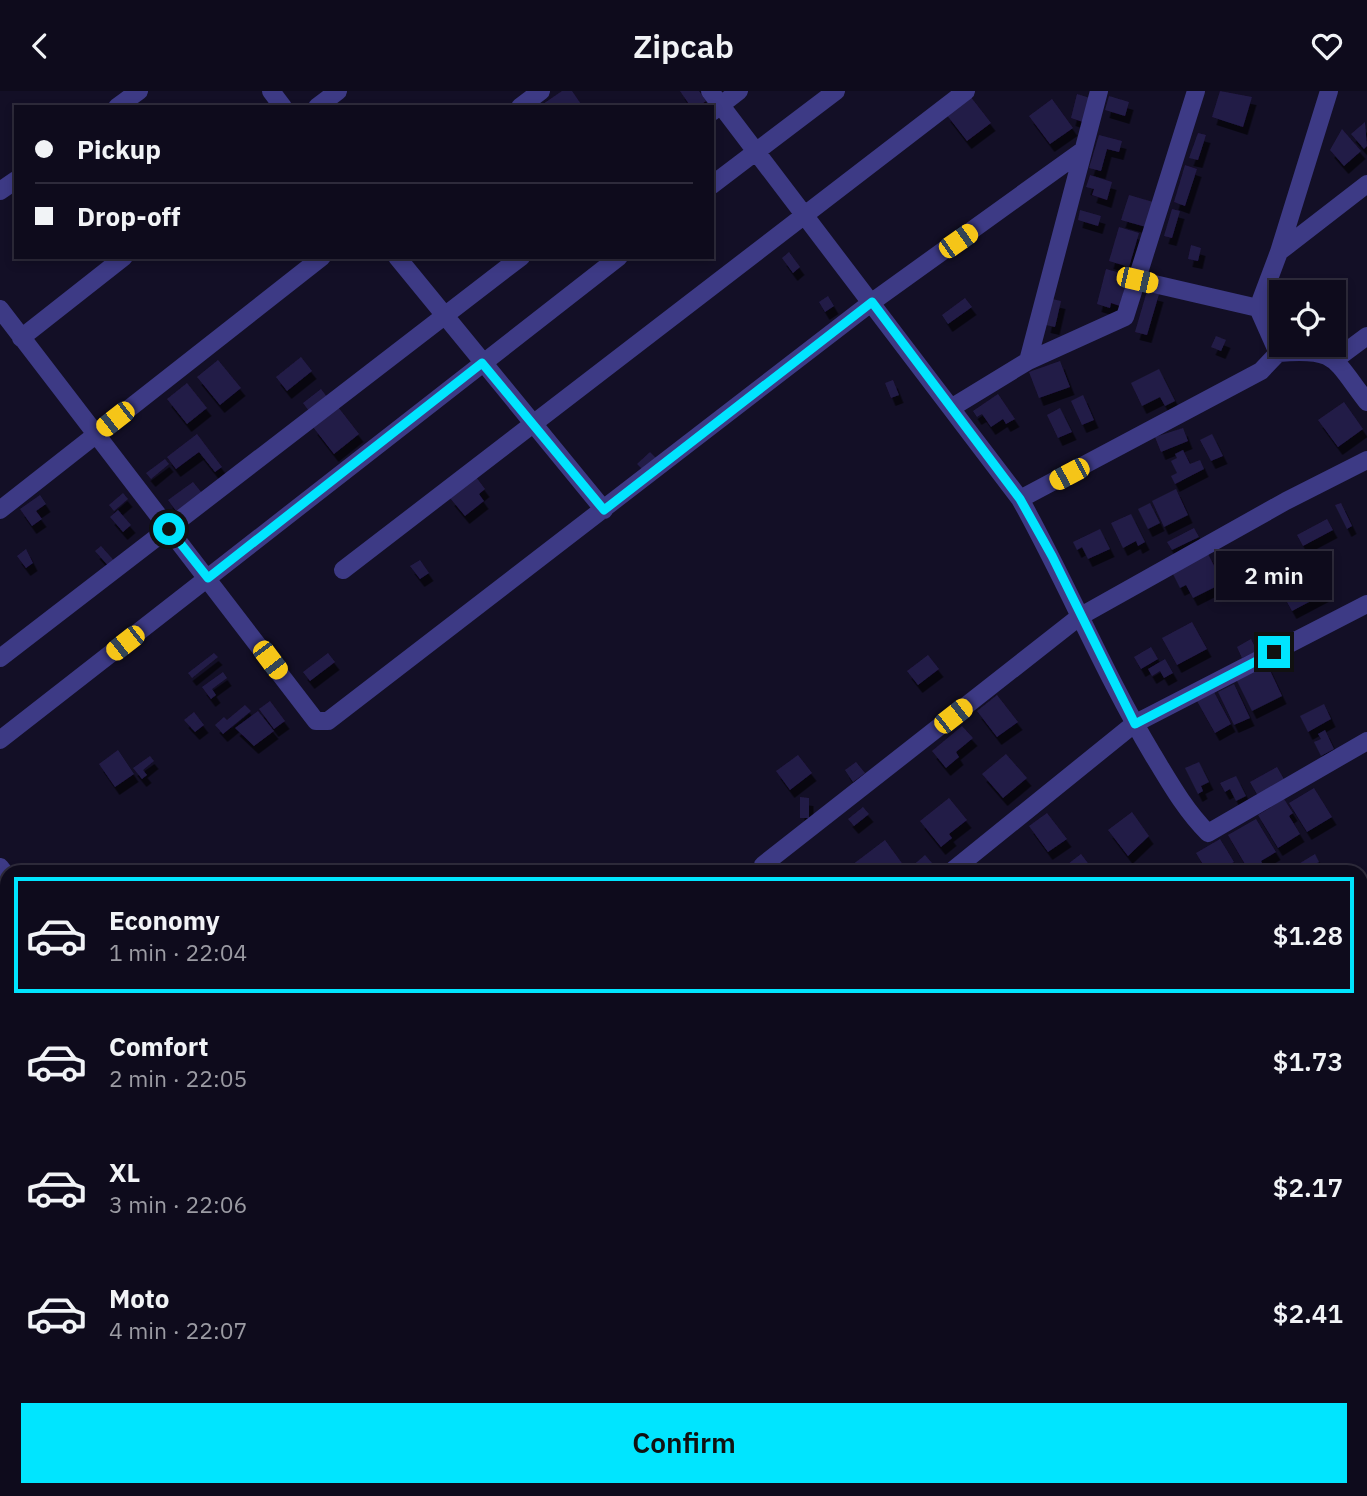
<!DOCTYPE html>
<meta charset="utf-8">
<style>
:root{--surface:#0e0b1c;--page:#171425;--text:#f1f3f6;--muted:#9b9ba3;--line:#2e2b3b;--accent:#00e5ff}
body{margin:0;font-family:"IBM Plex Sans",sans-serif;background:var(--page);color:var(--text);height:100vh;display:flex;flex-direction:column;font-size:26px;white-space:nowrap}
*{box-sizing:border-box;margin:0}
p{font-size:23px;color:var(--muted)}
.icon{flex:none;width:38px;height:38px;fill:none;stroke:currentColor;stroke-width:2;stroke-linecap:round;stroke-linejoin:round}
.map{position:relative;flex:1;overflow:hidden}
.details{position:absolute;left:0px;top:774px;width:1368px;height:632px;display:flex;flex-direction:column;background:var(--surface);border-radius:21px 21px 0 0;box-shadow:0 4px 10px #0003,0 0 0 2px var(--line)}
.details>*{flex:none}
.banner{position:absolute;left:14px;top:14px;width:700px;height:154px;border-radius:0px;box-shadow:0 4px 10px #0003,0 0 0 2px var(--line);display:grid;align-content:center;height:154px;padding:0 21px;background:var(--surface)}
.tools{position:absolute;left:1269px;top:189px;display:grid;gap:14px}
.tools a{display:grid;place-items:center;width:77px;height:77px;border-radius:0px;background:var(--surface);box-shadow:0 4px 10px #0003,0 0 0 2px var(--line);font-size:35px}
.end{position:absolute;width:32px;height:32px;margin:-16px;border:9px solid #00e5ff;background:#111;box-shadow:0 0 0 4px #111}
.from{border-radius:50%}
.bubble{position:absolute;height:49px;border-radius:0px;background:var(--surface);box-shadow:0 4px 10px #0003,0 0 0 2px var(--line);font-size:23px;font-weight:600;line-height:49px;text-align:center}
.car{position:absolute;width:21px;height:42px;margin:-21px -10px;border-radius:9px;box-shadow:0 0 5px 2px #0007;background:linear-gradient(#f5c518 24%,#345 0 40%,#f5c518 0 76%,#345 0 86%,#f5c518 0)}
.banner b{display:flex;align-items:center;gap:24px;height:66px;font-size:26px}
.banner b+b{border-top:2px solid var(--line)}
.banner i{width:18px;height:18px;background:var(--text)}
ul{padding:12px 0 0;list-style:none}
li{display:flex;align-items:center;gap:21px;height:116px;margin:0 14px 10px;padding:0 7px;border:4px solid transparent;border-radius:0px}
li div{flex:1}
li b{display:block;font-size:26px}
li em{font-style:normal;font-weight:600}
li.selected{border-color:var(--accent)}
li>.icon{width:63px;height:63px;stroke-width:1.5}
.action{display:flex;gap:14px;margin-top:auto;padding:14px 21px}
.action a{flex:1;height:80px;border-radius:0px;background:var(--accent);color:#111;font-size:28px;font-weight:600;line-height:80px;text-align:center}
header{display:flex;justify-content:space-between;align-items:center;height:91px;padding:0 21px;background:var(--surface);font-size:32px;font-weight:600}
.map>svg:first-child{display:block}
.building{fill:#241b47;filter:url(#shadow)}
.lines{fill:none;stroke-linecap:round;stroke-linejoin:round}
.minor{stroke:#3d3a85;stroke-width:18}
.route{stroke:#00e5ff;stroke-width:9}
</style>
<header><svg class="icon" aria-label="back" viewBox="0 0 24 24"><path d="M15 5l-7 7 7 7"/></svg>Zipcab<svg class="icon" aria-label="heart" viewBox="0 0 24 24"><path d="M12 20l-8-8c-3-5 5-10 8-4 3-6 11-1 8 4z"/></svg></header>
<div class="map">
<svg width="1367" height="1405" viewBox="0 0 1367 1405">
<defs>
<filter id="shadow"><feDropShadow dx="4.5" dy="8" stdDeviation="0" flood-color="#0009"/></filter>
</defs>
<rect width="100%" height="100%" fill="#130f26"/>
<path class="building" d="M562 0H572L583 16H545L543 13Z
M680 0H699L706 10 698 16H691Z
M1220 0 1252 6 1243 36 1212 26Z
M1077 3 1090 7 1083 31 1071 27Z
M970 5 991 32 967 50 946 23Z
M1109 5 1129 11 1125 25 1105 19Z
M1052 8 1073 37 1050 53 1029 25Z
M1365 31 1367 55 1364 58 1351 43Z
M1342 38 1361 60 1344 75 1330 59Z
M1198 42 1206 44 1198 69 1189 67Z
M1099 44 1122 50 1119 61 1107 58 1101 80 1089 77Z
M1185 74 1197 78 1185 115 1174 111Z
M1090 84 1112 91 1107 109 1092 104 1094 98 1086 96Z
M1129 104 1153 111 1146 136 1121 129Z
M1172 118 1180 120 1172 147 1164 145Z
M1080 119 1101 125 1098 135 1078 129Z
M1119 136 1139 142 1129 176 1109 170Z
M1191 154 1201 157 1198 170 1188 168Z
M789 161 800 176 793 182 782 167Z
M1106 178 1128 184 1120 215 1111 212 1110 217 1097 213Z
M1147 200 1159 203 1147 244 1135 241Z
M828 205 834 215 825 221 819 211Z
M965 207 972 216 948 233 942 224Z
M1052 208 1061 210 1055 236 1046 234Z
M1216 245 1226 249 1221 260 1211 256Z
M301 266 312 280 287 300 276 286Z
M218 269 241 297 220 314 197 286Z
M1060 270 1070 296 1039 307 1029 281Z
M1159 278 1175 310 1165 315 1160 306 1142 315 1131 292Z
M893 289 899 304 891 307 885 292Z
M187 292 207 317 187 333 167 308Z
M321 298 327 306 309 320 303 312Z
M998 303 1015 328 1006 333 1003 328 991 336 982 323 977 326 973 320Z
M1083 304 1094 329 1082 334 1071 310Z
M1344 311 1363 338 1338 356 1318 329Z
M338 316 359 343 334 363 313 336Z
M1060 317 1072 341 1058 347 1047 324Z
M1183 337 1188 350 1161 361 1155 346Z
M197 343 222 376 215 381 199 361 176 378 167 366Z
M1212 343 1223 365 1211 370 1200 349Z
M1183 359 1190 373 1200 369 1204 378 1175 393 1171 385 1177 382 1171 370 1177 367 1175 363Z
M650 361 657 368 644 380 637 373Z
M165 368 169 373 151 388 146 382Z
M476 386 485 398 479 403 484 410 465 425 450 407Z
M193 391 202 402 177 421 168 409Z
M1176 398 1188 424 1164 436 1152 410Z
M123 402 128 408 114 420 109 414Z
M40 404 46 413 36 420 42 428 32 435 20 418Z
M1150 412 1160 432 1148 438 1138 418Z
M1341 412 1352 435 1347 438 1335 414Z
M118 419 131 434 123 441 110 426Z
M1131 423 1145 451 1138 455 1136 450 1123 457 1111 432Z
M1327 428 1333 439 1303 455 1297 444Z
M1194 437 1199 446 1172 459 1167 451Z
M1100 438 1110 458 1088 468 1082 456 1077 459 1073 451Z
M101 455 117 473 111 478 95 460Z
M26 458 33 472 26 477 17 465Z
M1207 461 1223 492 1193 507 1186 494 1180 497 1171 479Z
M420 469 429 482 420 488 410 475Z
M1311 475 1326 502 1292 520 1277 493Z
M1192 531 1207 558 1177 574 1162 547Z
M1251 548 1257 560 1242 567 1237 556Z
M1151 556 1158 568 1141 578 1134 566Z
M214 562 218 566 192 587 188 582Z
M328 562 335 571 310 590 303 581Z
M928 564 939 578 918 594 907 580Z
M1165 568 1173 582 1164 587 1160 580 1152 585 1148 578Z
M1267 573 1282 605 1252 620 1236 588Z
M223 581 227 587 212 598 216 604 211 608 202 596Z
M1234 593 1250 627 1234 634 1218 601Z
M1214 601 1231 633 1215 642 1197 610Z
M997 604 1018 631 997 646 977 620Z
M270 610 285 630 274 638 259 618Z
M1324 613 1331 628 1308 641 1300 625Z
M245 614 251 620 223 643 215 634 224 626 227 629Z
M258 620 274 640 254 655 235 637Z
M194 621 204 634 195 641 184 629Z
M962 635 973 647 956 661 959 666 946 677 932 660Z
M1325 639 1334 658 1321 665 1314 651 1321 648 1318 643Z
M118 659 134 683 115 696 99 673Z
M1006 663 1027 687 1003 707 982 683Z
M798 664 812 682 790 699 776 680Z
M150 665 154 670 143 679 147 684 142 688 133 677Z
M856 671 865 682 853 691 845 679Z
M1199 671 1209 691 1201 695 1203 700 1198 703 1185 677Z
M1277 676 1285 690 1258 705 1250 691Z
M1236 685 1246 705 1236 710 1230 698 1225 701 1220 692Z
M1314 697 1332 726 1307 741 1289 712Z
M800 706 809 707V727H800Z
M949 707 967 729 949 743 952 747 941 756 920 730Z
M1284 708 1293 722 1289 725 1300 743 1278 757 1258 724Z
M863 716 869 723 854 735 848 728Z
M1132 721 1149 745 1128 765 1108 739Z
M1047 722 1067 748 1048 761 1029 735Z
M1256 728 1276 761 1261 770 1263 774 1249 780 1228 744Z
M1220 748 1234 771 1218 780H1207L1196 762Z
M885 749 904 775 897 780H857L852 774Z
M1081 763 1094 780H1082L1080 777 1067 780 1064 776Z
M1315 763 1319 771 1301 780 1297 774Z
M925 764 932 772 923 780H913L910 777Z
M1367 819V853L1362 854V820Z
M1362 1338 1367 1341V1361L1362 1367Z
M835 1398H863L861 1405 834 1404Z
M1183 1398H1215L1211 1405H1179Z
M1286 1398H1312L1308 1405H1284Z"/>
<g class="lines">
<path class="minor" d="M271 0 283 16
M710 0 1020 408C1067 492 1103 581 1153 664 1170 692 1185 719 1208 742L1367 650
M117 16 139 0
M317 16 338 0
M520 16 541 0
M712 21 739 0
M712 94 836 0
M0 100 16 89
M1279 161 1367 93
M397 166 604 419
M1137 189 1258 217 1278 262
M1258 217 1279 161 1329 0
M0 218 316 630H328L872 211 1082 60
M21 247 124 166
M1336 268 1367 245
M1028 270 1099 0
M951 317 1028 270 1125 226 1196 0
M1020 408 1261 280 1278 262C1337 257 1333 267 1367 311
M0 419 322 166
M343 479 966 0
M0 567 521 166
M0 649 619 166
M763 774 1079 526 1286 410 1367 369
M0 776 7 785
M952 780 1134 633 1367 513
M1362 918 1367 917
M0 1106 7 1111
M1362 1149 1367 1148
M1362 1288 1367 1293
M1362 1390 1367 1382
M376 1398 384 1405
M824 1405 826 1398
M1132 1405 1137 1398
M1352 1405 1357 1398"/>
</g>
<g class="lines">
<path class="route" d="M169 438 208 487 482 272 604 419 872 211 1020 408 1052 465 1135 633 1274 561"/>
</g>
</svg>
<div class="tools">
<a><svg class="icon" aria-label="locate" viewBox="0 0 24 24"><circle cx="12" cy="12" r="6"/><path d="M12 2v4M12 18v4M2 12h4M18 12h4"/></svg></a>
</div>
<i class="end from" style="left:169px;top:438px"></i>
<i class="end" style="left:1274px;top:561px"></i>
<div class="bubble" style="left:1216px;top:460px;width:116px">2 min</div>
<i class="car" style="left:958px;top:150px;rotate:55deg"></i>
<i class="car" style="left:1137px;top:189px;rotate:103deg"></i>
<i class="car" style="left:115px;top:328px;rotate:232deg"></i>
<i class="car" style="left:1069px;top:383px;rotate:242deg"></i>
<i class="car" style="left:125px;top:552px;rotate:232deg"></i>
<i class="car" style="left:270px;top:569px;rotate:143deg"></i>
<i class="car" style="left:953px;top:625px;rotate:52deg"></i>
<div class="banner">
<b><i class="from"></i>Pickup</b>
<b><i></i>Drop-off</b>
</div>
<section class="details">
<ul>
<li class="selected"><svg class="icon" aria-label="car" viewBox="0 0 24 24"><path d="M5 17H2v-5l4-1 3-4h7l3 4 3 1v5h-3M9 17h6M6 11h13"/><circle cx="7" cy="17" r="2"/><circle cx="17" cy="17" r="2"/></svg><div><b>Economy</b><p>1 min · 22:04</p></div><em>$1.28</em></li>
<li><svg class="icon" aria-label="car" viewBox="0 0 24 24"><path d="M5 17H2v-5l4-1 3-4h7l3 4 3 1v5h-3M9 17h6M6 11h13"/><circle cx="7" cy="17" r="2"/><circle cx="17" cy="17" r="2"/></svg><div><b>Comfort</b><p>2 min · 22:05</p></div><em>$1.73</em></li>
<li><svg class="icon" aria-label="car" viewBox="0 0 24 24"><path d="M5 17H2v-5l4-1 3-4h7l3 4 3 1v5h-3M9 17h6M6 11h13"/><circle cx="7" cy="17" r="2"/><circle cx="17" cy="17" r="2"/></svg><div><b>XL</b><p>3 min · 22:06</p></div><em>$2.17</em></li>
<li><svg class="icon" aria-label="car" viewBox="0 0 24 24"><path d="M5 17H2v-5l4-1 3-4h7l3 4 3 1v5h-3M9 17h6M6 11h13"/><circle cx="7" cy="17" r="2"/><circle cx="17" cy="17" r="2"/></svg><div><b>Moto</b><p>4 min · 22:07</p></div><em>$2.41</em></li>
</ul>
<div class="action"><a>Confirm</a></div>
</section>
</div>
